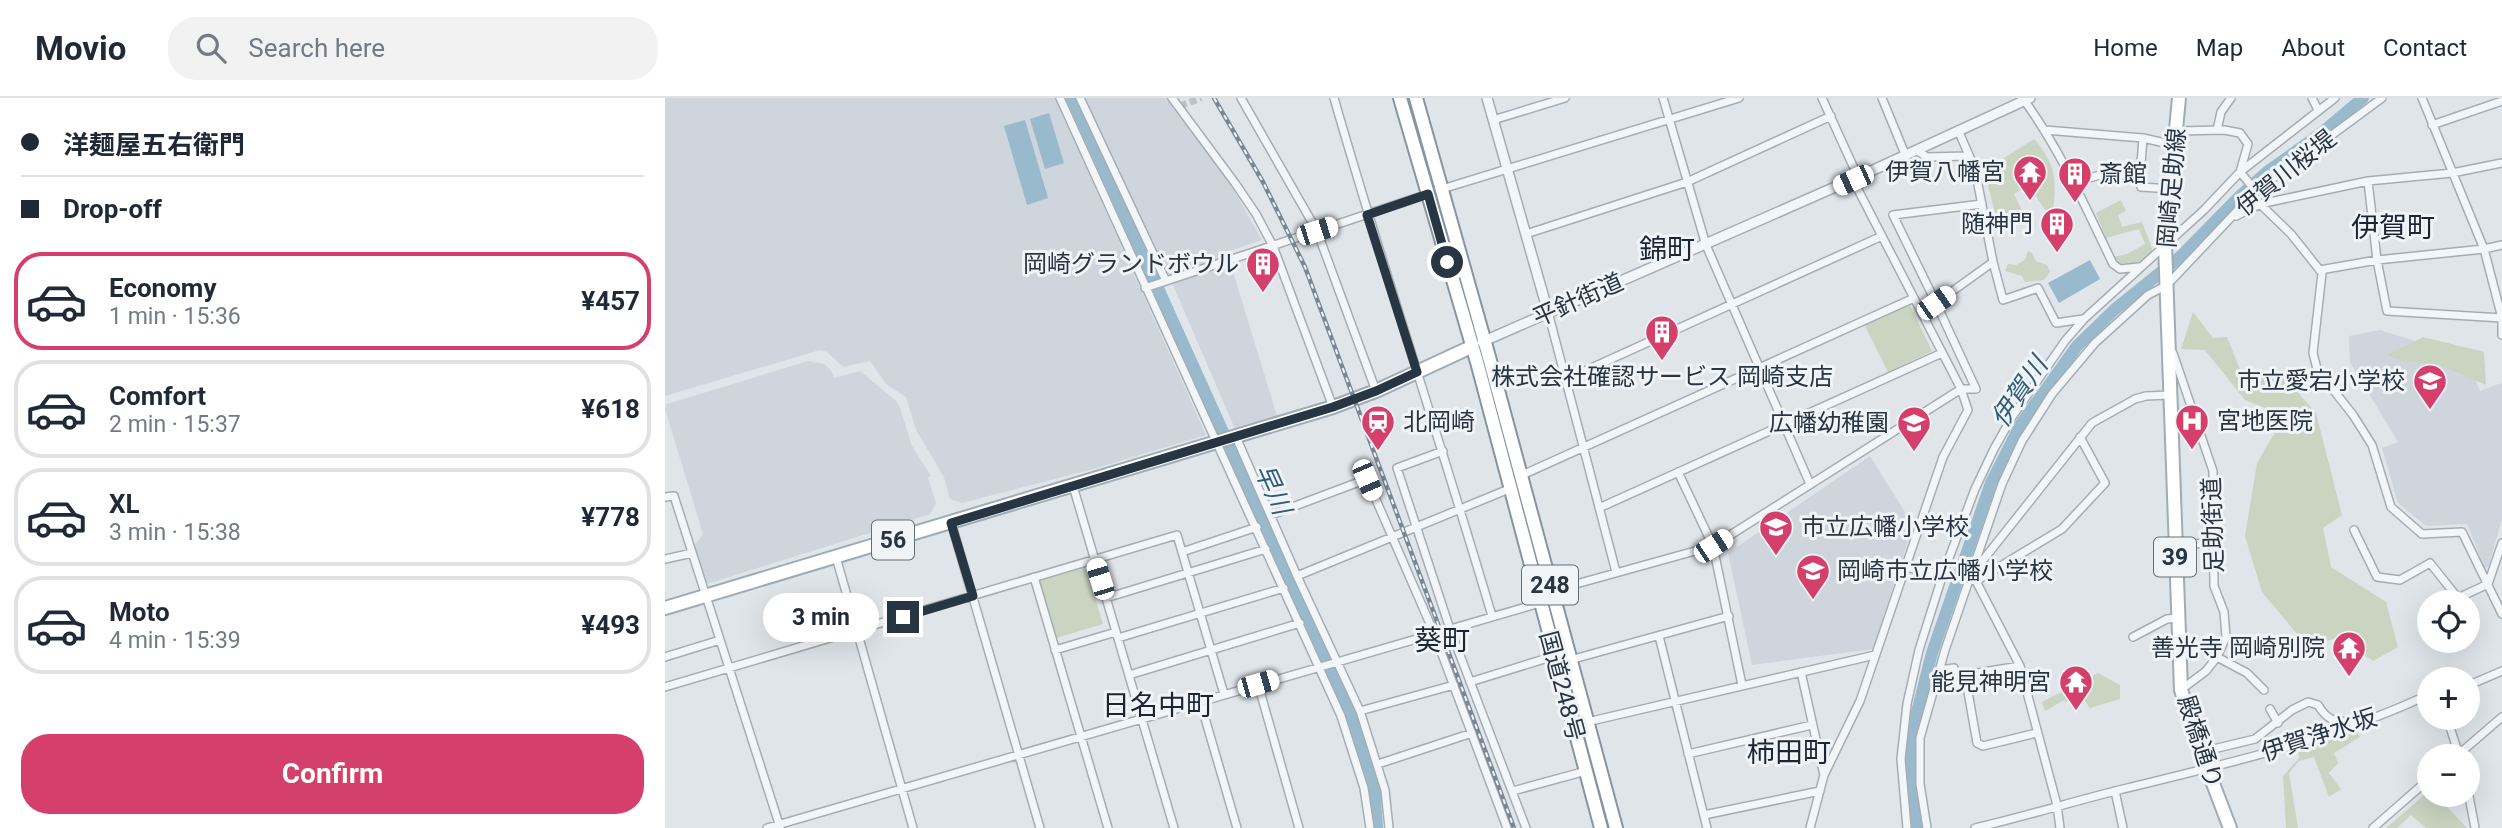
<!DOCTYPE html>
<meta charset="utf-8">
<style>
:root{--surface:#fff;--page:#f2f2f3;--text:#1f2937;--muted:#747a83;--line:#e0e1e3;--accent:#d53f6b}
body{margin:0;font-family:Roboto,"Noto Sans JP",sans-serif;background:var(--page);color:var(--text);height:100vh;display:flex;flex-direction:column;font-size:26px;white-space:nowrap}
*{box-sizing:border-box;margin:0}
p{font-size:23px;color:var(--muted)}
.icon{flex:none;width:38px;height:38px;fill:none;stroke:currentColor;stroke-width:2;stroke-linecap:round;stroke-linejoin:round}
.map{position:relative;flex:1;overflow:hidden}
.drawer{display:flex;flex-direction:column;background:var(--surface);width:665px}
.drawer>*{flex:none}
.hud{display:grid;align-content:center;height:154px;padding:0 21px;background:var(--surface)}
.fabs{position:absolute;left:1752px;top:492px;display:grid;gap:14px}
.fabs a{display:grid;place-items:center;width:63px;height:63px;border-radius:50%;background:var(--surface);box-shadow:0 7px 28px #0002;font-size:35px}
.end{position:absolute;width:32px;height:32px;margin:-16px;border:9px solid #283542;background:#fff;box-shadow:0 0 0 4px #fff}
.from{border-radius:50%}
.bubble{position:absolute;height:49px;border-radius:24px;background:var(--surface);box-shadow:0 7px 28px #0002;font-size:23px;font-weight:700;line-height:49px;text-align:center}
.car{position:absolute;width:21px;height:42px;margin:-21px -10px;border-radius:9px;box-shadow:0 0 5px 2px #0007;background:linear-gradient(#fff 24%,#345 0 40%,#fff 0 76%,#345 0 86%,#fff 0)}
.hud b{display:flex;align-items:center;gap:24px;height:66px;font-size:26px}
.hud b+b{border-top:2px solid var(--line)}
.hud i{width:18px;height:18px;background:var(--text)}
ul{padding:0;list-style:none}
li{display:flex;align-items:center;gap:21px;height:98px;margin:0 14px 10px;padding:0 7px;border:4px solid var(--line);border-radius:28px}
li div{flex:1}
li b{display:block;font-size:26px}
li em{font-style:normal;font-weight:700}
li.on{border-color:var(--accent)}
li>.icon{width:63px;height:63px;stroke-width:1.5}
.primary-button{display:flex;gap:14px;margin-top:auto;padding:14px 21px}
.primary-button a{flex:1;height:80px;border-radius:28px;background:var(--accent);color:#fff;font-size:28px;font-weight:700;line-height:80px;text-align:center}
header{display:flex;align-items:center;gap:42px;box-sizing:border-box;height:98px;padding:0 35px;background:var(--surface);border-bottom:2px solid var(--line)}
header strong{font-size:33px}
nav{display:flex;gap:38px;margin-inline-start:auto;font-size:24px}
.search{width:490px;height:63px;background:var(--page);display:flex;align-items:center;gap:18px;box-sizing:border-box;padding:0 24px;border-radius:28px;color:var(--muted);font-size:26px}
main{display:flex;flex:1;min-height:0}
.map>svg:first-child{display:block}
.built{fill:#ced5dc}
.green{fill:#c9d4c1}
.water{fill:#99b9cc}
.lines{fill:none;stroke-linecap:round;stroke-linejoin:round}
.river{stroke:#99b9cc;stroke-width:12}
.minor-tunnel{stroke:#bbc2c8;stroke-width:7;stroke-dasharray:7 3.5;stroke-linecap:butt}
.minor-casing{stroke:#a5adb4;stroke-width:10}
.tertiary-casing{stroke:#a5adb4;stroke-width:12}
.primary-casing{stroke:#9facb6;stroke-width:16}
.trunk-casing{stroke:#8795a1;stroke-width:16}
.minor{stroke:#f3f6f8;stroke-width:7}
.tertiary{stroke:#f3f6f8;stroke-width:9}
.primary{stroke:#fff;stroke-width:12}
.trunk{stroke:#fff;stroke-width:12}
.rail-casing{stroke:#798794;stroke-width:4.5}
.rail{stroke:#f0f4f7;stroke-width:2;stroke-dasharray:5;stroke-linecap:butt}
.route{stroke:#283542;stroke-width:9}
.labels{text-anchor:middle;stroke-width:6;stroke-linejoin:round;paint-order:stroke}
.shield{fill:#f0f4f7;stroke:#646e78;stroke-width:2}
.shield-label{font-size:23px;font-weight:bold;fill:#283542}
.poi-label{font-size:24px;fill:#283542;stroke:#f0f4f7;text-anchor:end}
.street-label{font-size:24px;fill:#283542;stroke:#f0f4f7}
.water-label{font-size:26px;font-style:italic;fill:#305b79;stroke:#f0f4f7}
.quarter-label{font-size:28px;fill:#1a2633;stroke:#f0f4f7}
</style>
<header>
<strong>Movio</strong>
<div class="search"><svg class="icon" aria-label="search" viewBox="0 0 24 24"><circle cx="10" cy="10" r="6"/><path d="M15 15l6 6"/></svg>Search here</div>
<nav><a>Home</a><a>Map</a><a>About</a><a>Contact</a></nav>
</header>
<main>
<section class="drawer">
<div class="hud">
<b><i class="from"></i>洋麺屋五右衛門</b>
<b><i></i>Drop-off</b>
</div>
<ul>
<li class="on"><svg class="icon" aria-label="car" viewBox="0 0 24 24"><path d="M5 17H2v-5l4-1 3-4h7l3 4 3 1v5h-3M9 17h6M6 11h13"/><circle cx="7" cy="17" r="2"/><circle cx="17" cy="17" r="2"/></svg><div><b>Economy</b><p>1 min · 15:36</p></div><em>¥457</em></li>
<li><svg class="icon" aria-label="car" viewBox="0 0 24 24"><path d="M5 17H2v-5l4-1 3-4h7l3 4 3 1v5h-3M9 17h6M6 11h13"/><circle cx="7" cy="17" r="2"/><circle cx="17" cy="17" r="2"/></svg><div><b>Comfort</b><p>2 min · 15:37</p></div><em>¥618</em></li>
<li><svg class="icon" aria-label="car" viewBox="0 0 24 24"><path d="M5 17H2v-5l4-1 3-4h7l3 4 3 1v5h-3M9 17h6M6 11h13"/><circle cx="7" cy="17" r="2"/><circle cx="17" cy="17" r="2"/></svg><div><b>XL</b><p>3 min · 15:38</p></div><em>¥778</em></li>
<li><svg class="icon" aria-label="car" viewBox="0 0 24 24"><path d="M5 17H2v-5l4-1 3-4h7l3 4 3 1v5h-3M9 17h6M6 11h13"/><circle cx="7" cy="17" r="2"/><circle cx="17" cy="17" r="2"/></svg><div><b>Moto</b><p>4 min · 15:39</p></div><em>¥493</em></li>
</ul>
<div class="primary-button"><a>Confirm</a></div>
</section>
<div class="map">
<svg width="1837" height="730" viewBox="0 0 1837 730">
<rect width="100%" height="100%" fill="#e0e5ea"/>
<path class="built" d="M0 0H390L541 337 425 372 297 405 285 401 279 379 251 332 241 299 221 286 205 263 178 269 162 254 155 252 0 298Z
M419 0H501L566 87 597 142 562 154 612 318 570 331 501 171Z
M1715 232 1802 259 1815 293 1837 285V421L1824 467 1820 471 1802 426 1761 428 1733 405 1717 350 1733 344 1685 264 1684 238Z
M143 263 159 266 166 272 169 280 195 273 231 303 234 307 247 348 266 378 263 380 271 405 265 416 42 486 39 484 29 448 38 436 0 311 2 306Z
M1205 358 1248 427 1208 551 1087 567 1063 455Z"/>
<path class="green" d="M1369 41C1390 65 1392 80 1388 112H1380L1364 87 1349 96 1361 121 1356 128 1346 123 1334 131 1320 75 1331 65Z
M1456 102 1461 113 1453 117 1457 129 1477 124 1488 153 1474 165 1452 166 1448 159 1462 156 1480 146 1474 131 1441 140 1431 115Z
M1363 153 1367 155 1371 163 1382 167 1385 174 1379 182 1360 184 1357 178 1340 173 1343 166 1351 167 1360 162Z
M1244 205 1267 253 1223 274 1199 226Z
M1528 214 1548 240 1562 239 1580 284 1615 274 1651 315 1677 417 1658 430 1666 469 1721 504 1733 549 1708 563 1671 540 1643 549 1597 494 1580 438 1592 365 1609 336 1608 313 1580 302 1540 252 1516 251Z
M1758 239 1819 254 1821 287 1773 266 1738 263 1722 257Z
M420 467 438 526 391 540 374 481Z
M1433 575 1455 587V601L1425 610 1417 599 1401 604 1399 602 1380 613 1377 604Z
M1691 632 1695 639 1669 655 1673 665 1664 675 1676 691 1664 699 1649 659 1634 663 1624 675 1633 730H1621L1618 678 1634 660 1633 649Z
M1764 693V696L1771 697 1802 730H1761L1746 717 1732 730H1721Z"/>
<path class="water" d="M384 15 399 65 380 71 365 21Z
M360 22 383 100 362 107 339 28Z
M1425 162 1435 181 1394 205 1383 185Z"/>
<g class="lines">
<path class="river" d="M407 0 685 615 709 686 712 730
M1253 730 1247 690 1245 655 1250 622 1267 555 1326 385 1356 326 1412 248 1449 212 1516 158 1575 98 1602 74 1654 37 1698 0"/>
<path class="minor-tunnel" d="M515 8 536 0"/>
<g class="minor-casing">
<path id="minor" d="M395 0 676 618 699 690 705 730
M415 0 501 183
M507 0 570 85 591 116 608 148 668 309
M576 0 652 133 711 293
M669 0C719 174 776 345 827 518
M998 0 1041 147 1145 386
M1157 0 1193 79
M1217 0 1240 56
M1647 0 1653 12
M1757 0 1819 151 1837 220V237
M1359 2C1396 53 1421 110 1448 166L1455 171 1474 169
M828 22 900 0
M1767 27 1837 3
M1380 32 1478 40 1509 47
M1552 32 1556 14 1566 0
M1511 33 1559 32 1575 35 1583 46 1575 74
M1251 52 1262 59 1303 58
M1476 66 1478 40
M1575 74 1591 93
M1703 83 1712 162 1722 213 1837 220
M1409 84 1476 66V89L1506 91
M777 91 1074 0
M1595 106 1626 136 1657 175 1648 255 1652 271 1688 317 1707 347 1726 409 1757 436 1797 434 1837 516
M1571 118 1595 106 1703 83 1787 75 1837 65
M861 136 1022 84 1166 18
M1328 164 1338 202 1373 190 1391 225 1418 221
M1655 172 1712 162 1819 151 1837 147
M480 190 763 96
M1271 205 1228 117 1317 106
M883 214 951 474
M1508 255 1548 373 1549 488 1559 514 1561 539 1552 559 1541 573 1517 591
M902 281 1217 138
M571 339 632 478 695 613 720 692 724 730
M778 353 732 370 785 531 861 730
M1013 374 1048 448 1077 587
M855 378 1249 200
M408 388 509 730
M0 399 9 398 115 729
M934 410 1277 255
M606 417 702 381 769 535 842 730
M286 424 375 730
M1689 432 1712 479 1735 482 1765 465 1793 500 1823 486 1837 445
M1509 445 1549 446
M517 454 592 429
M171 459 248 730
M0 461 27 455
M1240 469 1311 483 1397 431 1440 385 1415 339
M1311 471 1427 325 1470 301 1481 298 1504 297
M632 478 844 391
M369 479 443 730
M1311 483 1355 568 1392 707 1395 730
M886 493 1048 448 1296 291H1311L1271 205 1328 164 1310 71 1293 32
M441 500 601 451
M994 538 1042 730
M1468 539 1502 521 1512 520
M453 540 619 490
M390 552 451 534
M0 559 55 542
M1552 559 1582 575 1599 592
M905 562 1064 518
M1355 568 1300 577 1312 645 1318 648 1372 635
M1275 572 1289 570 1291 578 1300 577
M1136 574 1159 677
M464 577 635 525
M805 584 889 558
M593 586 634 730
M1802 588 1837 573
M0 589 512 437 559 596
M535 603 572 730
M1605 611 1613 625
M695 613 789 587
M1782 620 1794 657
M922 624 1210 557
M1536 654 1590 641 1627 612 1643 604 1653 607C1662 622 1670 625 1687 623
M1023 656 1147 627
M1794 656 1837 619
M713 666 807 635
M1802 688 1810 730
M848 693 921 673
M1450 693 1458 730
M1039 717 1155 693
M102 730 875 505
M1145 730 1159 677 1195 603 1278 359 1303 312 1296 291 1188 82
M1242 730 1236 661 1242 606 1254 552 1278 476 1310 391 1329 351 1347 319 1400 243 1419 221 1539 112 1575 74 1670 0
M1262 730 1255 686V640L1280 552 1337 386 1357 343 1387 296 1430 245 1483 197 1502 187 1591 93 1717 0
M1310 730C1358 719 1406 704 1454 692 1556 667 1659 644 1754 601L1764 600
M1708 730 1764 681"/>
</g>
<g class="tertiary-casing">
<path id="tertiary" d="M822 0 883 214
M817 244 1193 79 1365 0"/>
</g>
<g class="primary-casing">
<path id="primary" d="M1514 0 1500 146 1516 592 1536 654 1565 730
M0 510 668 309 711 293 806 249"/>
</g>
<g class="trunk-casing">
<path id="trunk" d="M735 0 812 264 936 730
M751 0 824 259 951 730"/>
</g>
<use href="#minor" class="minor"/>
<use href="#tertiary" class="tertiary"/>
<use href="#primary" class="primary"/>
<use href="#trunk" class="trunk"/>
<g class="rail-casing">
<path id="rail" d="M549 0 598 84 640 169 849 730"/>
</g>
<use href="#rail" class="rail"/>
</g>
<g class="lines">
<path class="route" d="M238 519 308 498 286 425 668 309 711 293 752 274 702 117 763 96 782 164"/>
</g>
<defs>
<g id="temple-pin" transform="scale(1.75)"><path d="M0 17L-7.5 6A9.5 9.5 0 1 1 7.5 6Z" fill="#d53f6b" stroke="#f0f4f7"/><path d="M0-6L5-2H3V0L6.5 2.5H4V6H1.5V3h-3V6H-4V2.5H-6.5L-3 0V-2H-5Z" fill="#fff"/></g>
<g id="building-pin" transform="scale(1.75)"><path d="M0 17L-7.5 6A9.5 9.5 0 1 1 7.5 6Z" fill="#d53f6b" stroke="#f0f4f7"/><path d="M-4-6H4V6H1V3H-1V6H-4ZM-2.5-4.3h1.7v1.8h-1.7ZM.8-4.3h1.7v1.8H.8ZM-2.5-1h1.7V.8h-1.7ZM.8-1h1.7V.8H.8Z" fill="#fff"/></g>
<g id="school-pin" transform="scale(1.75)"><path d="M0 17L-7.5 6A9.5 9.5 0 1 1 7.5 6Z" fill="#d53f6b" stroke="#f0f4f7"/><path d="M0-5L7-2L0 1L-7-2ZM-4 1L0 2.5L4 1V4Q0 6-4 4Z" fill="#fff"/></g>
<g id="hospital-pin" transform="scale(1.75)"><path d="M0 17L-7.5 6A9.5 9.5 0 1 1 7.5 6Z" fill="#d53f6b" stroke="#f0f4f7"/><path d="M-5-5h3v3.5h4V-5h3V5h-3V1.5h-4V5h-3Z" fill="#fff"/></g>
<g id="station-pin" transform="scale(1.75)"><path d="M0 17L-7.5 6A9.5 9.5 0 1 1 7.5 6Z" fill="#d53f6b" stroke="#f0f4f7"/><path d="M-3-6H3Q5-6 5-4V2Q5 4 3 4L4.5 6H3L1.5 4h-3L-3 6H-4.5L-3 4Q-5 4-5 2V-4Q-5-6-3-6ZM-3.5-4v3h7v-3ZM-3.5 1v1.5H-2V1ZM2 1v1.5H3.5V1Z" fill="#fff"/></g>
</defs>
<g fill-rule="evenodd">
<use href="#temple-pin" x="1365" y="74"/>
<use href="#building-pin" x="1410" y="76"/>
<use href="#building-pin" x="1392" y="126"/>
<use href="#building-pin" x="598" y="166"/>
<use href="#building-pin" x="997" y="234"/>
<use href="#school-pin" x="1765" y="283"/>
<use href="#hospital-pin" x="1527" y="323"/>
<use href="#station-pin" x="713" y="324"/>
<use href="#school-pin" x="1249" y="325"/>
<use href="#school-pin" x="1111" y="429"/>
<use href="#school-pin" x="1148" y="473"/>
<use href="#temple-pin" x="1684" y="550"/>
<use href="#temple-pin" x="1411" y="584"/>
</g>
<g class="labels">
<g class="shield">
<rect x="207" y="422.5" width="42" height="39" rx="5"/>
<rect x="1489" y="439.5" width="42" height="39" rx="5"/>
<rect x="857" y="467.5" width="56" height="39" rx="5"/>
</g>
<g class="shield-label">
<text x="228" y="450">56</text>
<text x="1510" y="467">39</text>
<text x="885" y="495">248</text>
</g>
<g class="poi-label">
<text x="1340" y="82">伊賀八幡宮</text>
<text x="1434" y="84" text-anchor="start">斎館</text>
<text x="1368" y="134">随神門</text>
<text x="574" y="174">岡崎グランドボウル</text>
<text x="997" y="287" text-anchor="middle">株式会社確認サービス 岡崎支店</text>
<text x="1740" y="291">市立愛宕小学校</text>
<text x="1552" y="331" text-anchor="start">宮地医院</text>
<text x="738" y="332" text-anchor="start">北岡崎</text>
<text x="1224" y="333">広幡幼稚園</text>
<text x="1136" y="437" text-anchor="start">市立広幡小学校</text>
<text x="1172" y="481" text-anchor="start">岡崎市立広幡小学校</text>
<text x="1660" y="558">善光寺 岡崎別院</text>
<text x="1386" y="592">能見神明宮</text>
</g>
<g class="street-label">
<text transform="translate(1621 75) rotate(-39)" y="8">伊賀川桜堤</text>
<text transform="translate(1507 90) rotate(-85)" y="8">岡崎足助線</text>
<text transform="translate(913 202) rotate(-24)" y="8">平針街道</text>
<text transform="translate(1548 427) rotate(-92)" y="8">足助街道</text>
<text transform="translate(897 588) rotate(75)" y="8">国道248号</text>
<text transform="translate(1654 637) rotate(-18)" y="8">伊賀浄水坂</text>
<text transform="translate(1535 644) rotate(72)" y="8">殿橋通り</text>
</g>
<g class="water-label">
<text transform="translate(1354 294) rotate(-56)" y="9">伊賀川</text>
<text transform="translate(608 391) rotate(66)" y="9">早川</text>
</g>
<g class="quarter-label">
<text x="1728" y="139">伊賀町</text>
<text x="1002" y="161">錦町</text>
<text x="777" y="552">葵町</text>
<text x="493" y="617">日名中町</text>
<text x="1124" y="664">柿田町</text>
</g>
</g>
</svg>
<div class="fabs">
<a><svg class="icon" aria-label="locate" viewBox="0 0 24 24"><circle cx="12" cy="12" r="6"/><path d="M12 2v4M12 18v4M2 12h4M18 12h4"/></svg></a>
<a>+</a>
<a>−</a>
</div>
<i class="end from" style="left:782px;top:164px"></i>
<i class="end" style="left:238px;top:519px"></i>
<div class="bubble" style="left:98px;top:495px;width:116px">3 min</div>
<i class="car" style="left:1188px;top:82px;rotate:246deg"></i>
<i class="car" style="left:652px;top:133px;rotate:72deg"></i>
<i class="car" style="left:1271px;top:205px;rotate:55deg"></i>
<i class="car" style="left:702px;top:382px;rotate:157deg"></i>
<i class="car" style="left:1048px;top:448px;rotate:57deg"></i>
<i class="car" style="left:435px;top:481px;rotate:343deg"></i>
<i class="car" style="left:593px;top:586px;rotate:74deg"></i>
</div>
</main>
